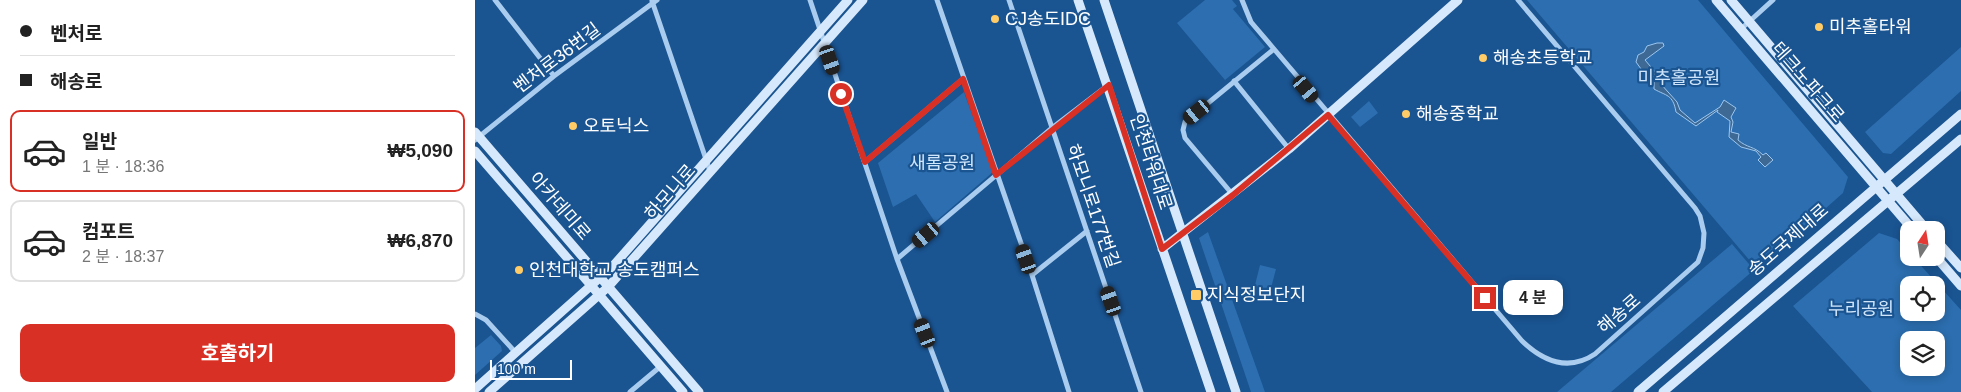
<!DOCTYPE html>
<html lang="ko">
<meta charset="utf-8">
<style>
:root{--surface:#fff;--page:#f6f6f6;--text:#222;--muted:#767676;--line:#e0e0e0;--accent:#d93025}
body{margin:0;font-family:Helvetica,"Noto Sans KR",sans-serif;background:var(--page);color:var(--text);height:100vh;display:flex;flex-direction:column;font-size:19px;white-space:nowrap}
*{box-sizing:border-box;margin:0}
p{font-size:16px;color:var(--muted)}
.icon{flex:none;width:28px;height:28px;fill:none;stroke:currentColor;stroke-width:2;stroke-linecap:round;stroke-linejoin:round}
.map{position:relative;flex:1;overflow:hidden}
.drawer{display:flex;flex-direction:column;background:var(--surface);width:475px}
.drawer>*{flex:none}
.guide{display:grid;align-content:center;height:110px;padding:0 20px;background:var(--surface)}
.needle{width:32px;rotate:12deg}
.tools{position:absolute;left:1425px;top:221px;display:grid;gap:10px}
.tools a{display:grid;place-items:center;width:45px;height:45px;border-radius:10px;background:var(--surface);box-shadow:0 2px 8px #0003;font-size:25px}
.scale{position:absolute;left:15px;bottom:12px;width:82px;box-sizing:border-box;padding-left:5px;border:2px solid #fff;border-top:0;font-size:14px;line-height:18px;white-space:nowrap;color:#fff;-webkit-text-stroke:4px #1a5491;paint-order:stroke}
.end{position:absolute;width:22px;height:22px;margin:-11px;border:6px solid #d93025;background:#fff;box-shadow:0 0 0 2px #fff}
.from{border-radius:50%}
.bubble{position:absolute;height:35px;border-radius:10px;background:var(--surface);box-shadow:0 2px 8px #0003;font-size:16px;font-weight:700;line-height:35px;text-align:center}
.car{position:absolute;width:15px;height:30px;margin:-15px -8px;border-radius:6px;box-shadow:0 0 4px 1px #0007;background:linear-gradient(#222 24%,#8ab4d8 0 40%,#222 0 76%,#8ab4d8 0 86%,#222 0)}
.guide b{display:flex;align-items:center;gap:18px;height:48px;font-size:19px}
.guide b+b{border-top:1px solid var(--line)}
.guide i{width:12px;height:12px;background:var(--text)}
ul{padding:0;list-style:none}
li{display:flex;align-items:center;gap:15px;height:82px;margin:0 10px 8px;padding:0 10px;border:2px solid var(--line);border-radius:10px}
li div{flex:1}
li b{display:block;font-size:19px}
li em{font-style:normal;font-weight:700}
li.selected{border-color:var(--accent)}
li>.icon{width:45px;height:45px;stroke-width:1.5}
.primary-button{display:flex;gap:10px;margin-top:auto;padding:10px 20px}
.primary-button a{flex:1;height:58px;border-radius:10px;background:var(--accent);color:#fff;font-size:20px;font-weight:700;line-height:58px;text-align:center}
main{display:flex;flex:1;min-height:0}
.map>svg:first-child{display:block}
.green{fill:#2c6eaf;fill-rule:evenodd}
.water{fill:#3f6995;stroke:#9cc7f1}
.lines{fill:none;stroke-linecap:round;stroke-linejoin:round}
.street{stroke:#a9ccef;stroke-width:5}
.secondary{stroke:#d6e8fb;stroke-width:9}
.route{stroke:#d93025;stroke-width:6}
.poi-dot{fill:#ffcc67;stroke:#1a5491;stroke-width:2}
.labels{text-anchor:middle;stroke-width:4.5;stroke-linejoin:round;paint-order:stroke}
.poi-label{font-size:18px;fill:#fff;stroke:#1a5491;text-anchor:start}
.street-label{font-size:18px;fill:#fff;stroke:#1a5491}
.park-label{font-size:18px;fill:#cfe5fb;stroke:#1a5491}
</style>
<main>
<section class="drawer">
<div class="guide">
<b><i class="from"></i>벤처로</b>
<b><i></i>해송로</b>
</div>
<ul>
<li class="selected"><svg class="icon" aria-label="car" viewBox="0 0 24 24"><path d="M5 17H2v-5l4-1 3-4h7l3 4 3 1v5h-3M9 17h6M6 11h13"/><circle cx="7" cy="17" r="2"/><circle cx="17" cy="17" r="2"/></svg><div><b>일반</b><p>1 분 · 18:36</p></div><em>₩5,090</em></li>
<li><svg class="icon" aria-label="car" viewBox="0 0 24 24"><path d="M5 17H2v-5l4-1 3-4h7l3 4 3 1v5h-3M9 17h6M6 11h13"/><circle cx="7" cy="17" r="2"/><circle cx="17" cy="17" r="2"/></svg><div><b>컴포트</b><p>2 분 · 18:37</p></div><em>₩6,870</em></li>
</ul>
<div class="primary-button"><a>호출하기</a></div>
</section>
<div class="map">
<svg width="1486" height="392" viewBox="0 0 1486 392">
<rect width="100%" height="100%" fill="#1a5491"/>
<path class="green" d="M730 0H757L762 6 758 9 790 47 750 80 702 23Z
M1052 0H1223L1373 177 1368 193 1282 269Z
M1486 47V91L1416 154 1408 153 1390 132Z
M489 92 518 172 460 222 441 194 418 207 403 163Z
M894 101 903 113 885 127 876 117Z
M733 232 790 392H776L724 238Z
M1404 233 1422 239 1434 252V258H1439L1486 310V392H1397L1318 306ZM1434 285H1461V312H1434ZM1434 340H1461V368H1434Z
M1257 244 1279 270 1136 392H1082Z
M785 265 801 269 795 292 779 289Z
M16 335 26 346 27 351 0 375V348Z"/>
<path class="water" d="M1182 43H1188L1189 46 1170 60 1187 80 1185 83 1202 102 1205 110 1220 123 1245 107 1249 100 1261 108 1256 117 1258 122 1256 132 1264 134 1263 140C1272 148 1279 146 1288 155L1291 153 1298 160 1290 167 1283 160 1286 157 1281 151 1266 147 1254 137 1255 121 1242 112 1243 110 1221 126 1201 112C1198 94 1191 96 1179 89V77L1169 73 1161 62 1163 55 1169 52 1172 46Z"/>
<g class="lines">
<path class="street" d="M20 0 79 76
M335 0 422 259 472 392
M462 0 557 275 594 392
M534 0 666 392
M767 0 776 22 799 49 1047 341C1068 361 1093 372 1120 354L1223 262 1228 248 1229 233 1225 216 1220 208 1043 0
M177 1 235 171
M1266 29 1298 0
M759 81 814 149
M0 140 79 76 182 0
M390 162 488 79
M758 195 710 138 708 130 710 122 799 49
M422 259 577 128 632 86
M557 275 612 231
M0 314 11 320 41 353
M155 392 186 366"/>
<path class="secondary" d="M603 0 736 392
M629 0 761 392
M1241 0 1438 230
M1256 0 1452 230
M0 132 224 392
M0 151 208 392
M1461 240 1486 268
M687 249 814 149 983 0
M1461 257 1486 286
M0 389 138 266 373 0
M14 392 133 287 388 0
M1163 392 1486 114
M1188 392 1486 139"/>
</g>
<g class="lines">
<path class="route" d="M366 94 390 162 488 79 521 175 634 85 687 249 758 195 853 115 1010 298"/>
</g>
<g class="poi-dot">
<circle cx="520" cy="19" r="5"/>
<circle cx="1344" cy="27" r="5"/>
<circle cx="1008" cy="58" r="5"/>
<circle cx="931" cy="114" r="5"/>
<circle cx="98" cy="126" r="5"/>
<circle cx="44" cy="270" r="5"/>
<rect x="715" y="289" width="12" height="12" rx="2.5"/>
</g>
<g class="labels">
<g class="poi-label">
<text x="530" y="25">CJ송도IDC</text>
<text x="1354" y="33">미추홀타워</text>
<text x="1018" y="64">해송초등학교</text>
<text x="941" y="120">해송중학교</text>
<text x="108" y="132">오토닉스</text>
<text x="54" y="276">인천대학교 송도캠퍼스</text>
<text x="732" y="301">지식정보단지</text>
</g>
<g class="street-label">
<text transform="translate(82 58) rotate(-37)" y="6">벤처로36번길</text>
<text transform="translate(1333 82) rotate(49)" y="6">테크노파크로</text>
<text transform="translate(676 162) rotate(72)" y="6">인천타워대로</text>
<text transform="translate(195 192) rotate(-49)" y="6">하모니로</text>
<text transform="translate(85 206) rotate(49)" y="6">아카데미로</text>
<text transform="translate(618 206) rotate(71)" y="6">하모니로177번길</text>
<text transform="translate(1313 240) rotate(-41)" y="6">송도국제대로</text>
<text transform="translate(1144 314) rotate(-41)" y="6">해송로</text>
</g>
<g class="park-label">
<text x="1204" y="84">미추홀공원</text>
<text x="467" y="169">새롬공원</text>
<text x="1386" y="315">누리공원</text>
</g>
</g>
</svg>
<div class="tools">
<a><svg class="needle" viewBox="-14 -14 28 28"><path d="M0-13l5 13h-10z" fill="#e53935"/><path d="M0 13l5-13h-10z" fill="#767676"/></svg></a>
<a><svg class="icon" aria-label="locate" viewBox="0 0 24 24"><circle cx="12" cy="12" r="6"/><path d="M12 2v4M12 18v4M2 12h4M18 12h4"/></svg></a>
<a><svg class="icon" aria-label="layers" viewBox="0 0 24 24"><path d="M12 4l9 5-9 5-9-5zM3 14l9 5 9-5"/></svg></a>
</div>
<div class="scale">100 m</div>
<i class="end from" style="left:366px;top:94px"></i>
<i class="end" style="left:1010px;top:298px"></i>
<div class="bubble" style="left:1028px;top:280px;width:60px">4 분</div>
<i class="car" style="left:355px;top:60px;rotate:161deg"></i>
<i class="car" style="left:831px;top:89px;rotate:140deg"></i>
<i class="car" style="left:722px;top:112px;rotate:231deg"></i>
<i class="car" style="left:451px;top:235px;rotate:230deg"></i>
<i class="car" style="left:551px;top:259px;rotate:341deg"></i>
<i class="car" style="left:636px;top:301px;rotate:341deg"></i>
<i class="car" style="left:450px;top:333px;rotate:339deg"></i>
</div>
</main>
